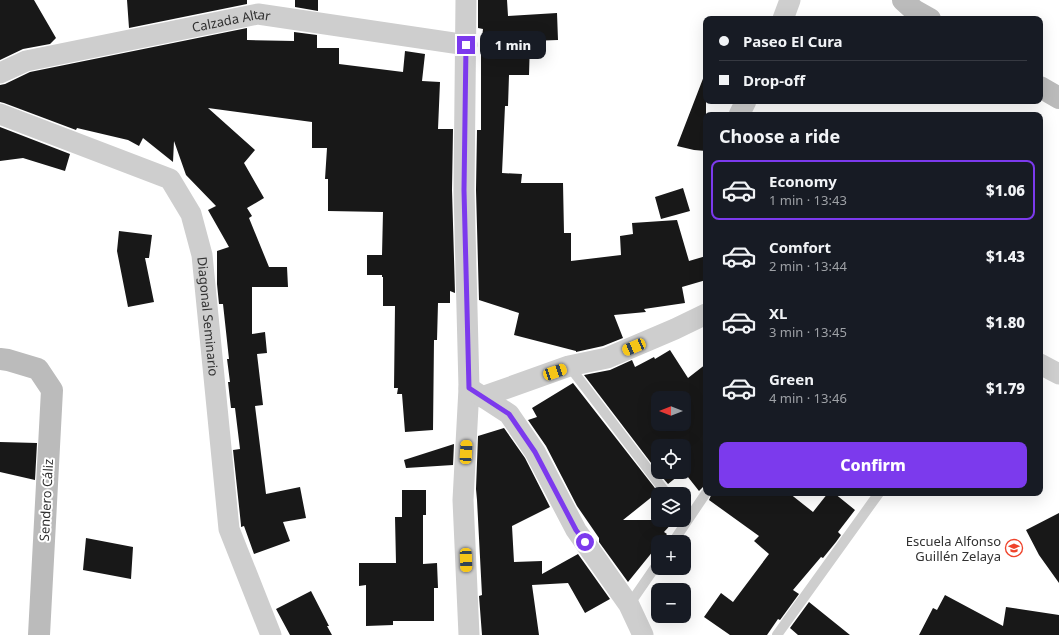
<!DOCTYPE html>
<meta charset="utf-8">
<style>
:root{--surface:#171b24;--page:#20242c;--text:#f1f3f6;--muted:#9ea1a6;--line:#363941;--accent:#7c3aed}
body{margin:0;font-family:"Noto Sans",sans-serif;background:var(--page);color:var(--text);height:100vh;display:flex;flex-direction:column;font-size:15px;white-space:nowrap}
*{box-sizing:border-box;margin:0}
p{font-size:13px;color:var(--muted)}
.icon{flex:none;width:22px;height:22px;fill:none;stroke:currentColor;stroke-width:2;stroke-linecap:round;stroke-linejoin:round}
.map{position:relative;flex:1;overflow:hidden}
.details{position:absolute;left:703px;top:112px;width:340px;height:384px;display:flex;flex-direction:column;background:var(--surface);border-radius:8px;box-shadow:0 4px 16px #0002}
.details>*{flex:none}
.guide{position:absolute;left:703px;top:16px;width:340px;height:88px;border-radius:8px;box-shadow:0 4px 16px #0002;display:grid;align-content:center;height:88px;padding:0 16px;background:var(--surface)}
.needle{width:26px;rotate:270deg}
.buttons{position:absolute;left:651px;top:391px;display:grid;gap:8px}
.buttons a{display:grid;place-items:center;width:40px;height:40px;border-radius:8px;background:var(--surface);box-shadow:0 4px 16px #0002;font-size:20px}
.end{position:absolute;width:18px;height:18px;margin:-9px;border:5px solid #7c3aed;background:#fff;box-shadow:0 0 0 2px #fff}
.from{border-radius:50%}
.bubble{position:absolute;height:28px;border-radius:8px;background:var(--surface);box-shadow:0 4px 16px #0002;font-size:13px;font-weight:800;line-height:28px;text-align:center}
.car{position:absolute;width:12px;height:24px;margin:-12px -6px;border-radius:5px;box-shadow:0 0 3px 1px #0007;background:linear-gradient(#f5c518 24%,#345 0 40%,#f5c518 0 76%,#345 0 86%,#f5c518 0)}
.guide b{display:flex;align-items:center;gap:14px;height:38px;font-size:15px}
.guide b+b{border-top:1px solid var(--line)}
.guide i{width:10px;height:10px;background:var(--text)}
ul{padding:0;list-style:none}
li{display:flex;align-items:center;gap:12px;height:60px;margin:0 8px 6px;padding:0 8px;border:2px solid transparent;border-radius:8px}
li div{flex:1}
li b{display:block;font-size:15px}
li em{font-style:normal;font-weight:800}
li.on{border-color:var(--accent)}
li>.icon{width:36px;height:36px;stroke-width:1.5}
h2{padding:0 16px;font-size:18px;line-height:48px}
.cta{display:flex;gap:8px;margin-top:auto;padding:8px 16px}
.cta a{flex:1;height:46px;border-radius:8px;background:var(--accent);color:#fff;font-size:16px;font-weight:800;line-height:46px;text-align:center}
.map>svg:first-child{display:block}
.building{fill:#181818;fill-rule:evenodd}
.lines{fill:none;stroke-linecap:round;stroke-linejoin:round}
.lane{stroke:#cecece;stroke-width:10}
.street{stroke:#cecece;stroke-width:21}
.secondary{stroke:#bbb;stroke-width:22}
.route{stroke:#7c3aed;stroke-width:5}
.labels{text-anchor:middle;stroke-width:4;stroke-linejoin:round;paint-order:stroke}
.street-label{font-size:13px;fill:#313131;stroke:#fff}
.poi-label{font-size:13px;fill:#313131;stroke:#fff;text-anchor:end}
</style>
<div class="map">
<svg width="1059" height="635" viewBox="0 0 1059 635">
<rect width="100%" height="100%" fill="#fff"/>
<path class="building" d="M0 0H34L56 38 50 44 23 49 0 60Z
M127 0H247V4L129 28Z
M295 0H318V11L295 7Z
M478 0H507L508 16 557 13 558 40 530 41 529 75H509L508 106H505L502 173 522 174 521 183H563L564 233H571V261L621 255 620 236 633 234 632 223 677 220 689 261 706 256V280L682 287 685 303 644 309 646 312 614 315 623 338 603 346 576 352V351L514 335 519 313 479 300 476 190 477 130H481V47L483 29 478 28Z
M247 28V40L294 41V32L317 35V48H339V64L403 72 405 51 425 54 422 81 440 82 438 129H453L452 190 455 293 450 291V303H438L437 340H434L433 430 405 432 402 394H397L398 388H394L395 306H383V277H382V275H367V255H382L383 212 328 211V179H325L327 148H312V122L208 108 255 150 244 163 264 198 247 208 252 216 249 218 269 267H287L288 287H252V334L265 332 267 353 257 354 263 405 255 406 266 494 300 487 306 518 283 522 290 541 254 554 244 526 241 527V525L233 450 240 449 235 408H231L228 382H230L227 359H229L223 304H219L217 284V251L229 247 208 210 216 206 186 175 174 141 173 162 143 138 139 146 128 140 77 128 76 130 4 103 0 102V85L5 84 30 72Z
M704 76H706V151L694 150 677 146Z
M0 127 70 154 65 171 23 158 0 161Z
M683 188 690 211 661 219 655 197Z
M119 231 152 235 149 258H145L154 302 128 307 117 251Z
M670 350 688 378 706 364V487H703L699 491 684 472V446H658V472L584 375 610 370 632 360 635 367 654 357 655 359ZM658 398H684V424H658Z
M573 383 658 492 623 520H675L664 532 667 534 660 542H658V545L628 582 599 542V538L577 506 546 446 528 420 537 417 532 408Z
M504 428 525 458 550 507 512 526 514 562 542 561V574L578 554 610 599 585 613 568 583 532 585 539 635H482L479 596 482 595 477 500 476 489 478 436Z
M0 442 37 443 35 480 0 472Z
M454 444 453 465 406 468 404 460Z
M658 472H683L668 484Z
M402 490H426V515H423V564L437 563 438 588H434V621H393V625L366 626V585L359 586V563H396L395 517H402Z
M712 493H789L813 512 828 493H834L855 510 838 532 841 535 836 542 823 558 821 557 793 590 799 594 780 620 778 619 767 635H730L704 617 721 593 733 602 769 554 754 541 759 536 709 500Z
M1059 513V583L1039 555 1026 530Z
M86 538 133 547 131 579 83 570Z
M311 591 329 626H327L332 635H290L276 609Z
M945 595 1003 626 1006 607 1059 615V635H919L933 608 937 610Z
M809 602 850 635H798L790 628Z"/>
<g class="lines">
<path class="lane" d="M569 366 667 494
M673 542 706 493
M629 605 658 563
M777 635 879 493"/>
<g class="street">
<path d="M466 0 464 190 469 388 463 500 469 635"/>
<path d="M783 19 790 0"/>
<path id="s1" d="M0 73 26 61 258 14 467 45"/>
<path id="s2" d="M0 114 170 179 191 214 202 255 229 529 271 635"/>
<path d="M739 115 746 101"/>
<path d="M1040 364 1059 374"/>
<path d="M469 388 509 414 535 452 576 530 629 605 643 635"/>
<path d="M482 397 569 366 607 358 675 329 706 314"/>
</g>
<path class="secondary" d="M903 0 914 10 930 19
M1040 87 1059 98
M0 359 8 360 38 369 52 390 39 635"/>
</g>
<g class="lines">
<path class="route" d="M466 45 464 190 469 388 509 414 535 452 576 530 585 542"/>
</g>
<defs>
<g id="school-ring" transform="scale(0.9)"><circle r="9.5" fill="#fff" stroke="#ef432b" stroke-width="1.5"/><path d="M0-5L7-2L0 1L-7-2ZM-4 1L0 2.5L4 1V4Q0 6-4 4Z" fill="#ef432b"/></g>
</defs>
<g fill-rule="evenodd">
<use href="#school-ring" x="1014" y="548"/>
</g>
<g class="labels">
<g class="street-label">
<text dy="5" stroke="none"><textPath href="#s1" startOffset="238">Calzada Altar</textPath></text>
<text dy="5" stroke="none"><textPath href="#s2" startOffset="327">Diagonal Seminario</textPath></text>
<text transform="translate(46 500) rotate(-87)" y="5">Sendero Cáliz</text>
</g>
<g class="poi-label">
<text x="1001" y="546">Escuela Alfonso<tspan x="1001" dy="15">Guillén Zelaya</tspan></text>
</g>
</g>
</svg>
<div class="buttons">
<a><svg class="needle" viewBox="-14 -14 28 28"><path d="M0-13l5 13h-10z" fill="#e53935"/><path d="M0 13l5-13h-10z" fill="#9ea1a6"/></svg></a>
<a><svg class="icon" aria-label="locate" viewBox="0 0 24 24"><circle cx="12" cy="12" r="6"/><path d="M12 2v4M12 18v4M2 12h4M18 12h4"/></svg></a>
<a><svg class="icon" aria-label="layers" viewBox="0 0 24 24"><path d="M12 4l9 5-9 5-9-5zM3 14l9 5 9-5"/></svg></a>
<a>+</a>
<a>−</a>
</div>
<i class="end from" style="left:585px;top:542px"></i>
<i class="end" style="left:466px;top:45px"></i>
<div class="bubble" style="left:480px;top:31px;width:66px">1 min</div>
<i class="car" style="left:634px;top:347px;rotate:247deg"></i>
<i class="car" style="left:555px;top:372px;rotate:71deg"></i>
<i class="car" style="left:466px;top:452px;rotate:3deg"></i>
<i class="car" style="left:466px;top:560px;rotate:178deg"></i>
<div class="guide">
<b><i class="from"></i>Paseo El Cura</b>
<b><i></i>Drop-off</b>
</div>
<section class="details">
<h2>Choose a ride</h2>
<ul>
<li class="on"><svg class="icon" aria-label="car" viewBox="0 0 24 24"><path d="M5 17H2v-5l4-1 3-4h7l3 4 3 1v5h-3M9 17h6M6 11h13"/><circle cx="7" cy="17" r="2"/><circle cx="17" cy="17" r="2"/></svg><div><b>Economy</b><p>1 min · 13:43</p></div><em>$1.06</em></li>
<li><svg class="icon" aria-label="car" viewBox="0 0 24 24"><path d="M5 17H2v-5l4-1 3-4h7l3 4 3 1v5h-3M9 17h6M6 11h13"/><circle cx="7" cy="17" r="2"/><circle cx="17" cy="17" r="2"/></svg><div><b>Comfort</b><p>2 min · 13:44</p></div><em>$1.43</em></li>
<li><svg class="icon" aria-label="car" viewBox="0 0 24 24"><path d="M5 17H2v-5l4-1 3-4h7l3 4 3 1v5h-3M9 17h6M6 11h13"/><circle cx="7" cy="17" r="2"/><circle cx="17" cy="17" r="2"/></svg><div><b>XL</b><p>3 min · 13:45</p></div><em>$1.80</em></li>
<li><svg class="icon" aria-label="car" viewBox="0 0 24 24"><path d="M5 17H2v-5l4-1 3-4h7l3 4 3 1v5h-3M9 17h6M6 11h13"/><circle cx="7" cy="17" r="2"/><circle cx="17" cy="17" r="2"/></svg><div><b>Green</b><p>4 min · 13:46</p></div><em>$1.79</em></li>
</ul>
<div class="cta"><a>Confirm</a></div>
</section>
</div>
